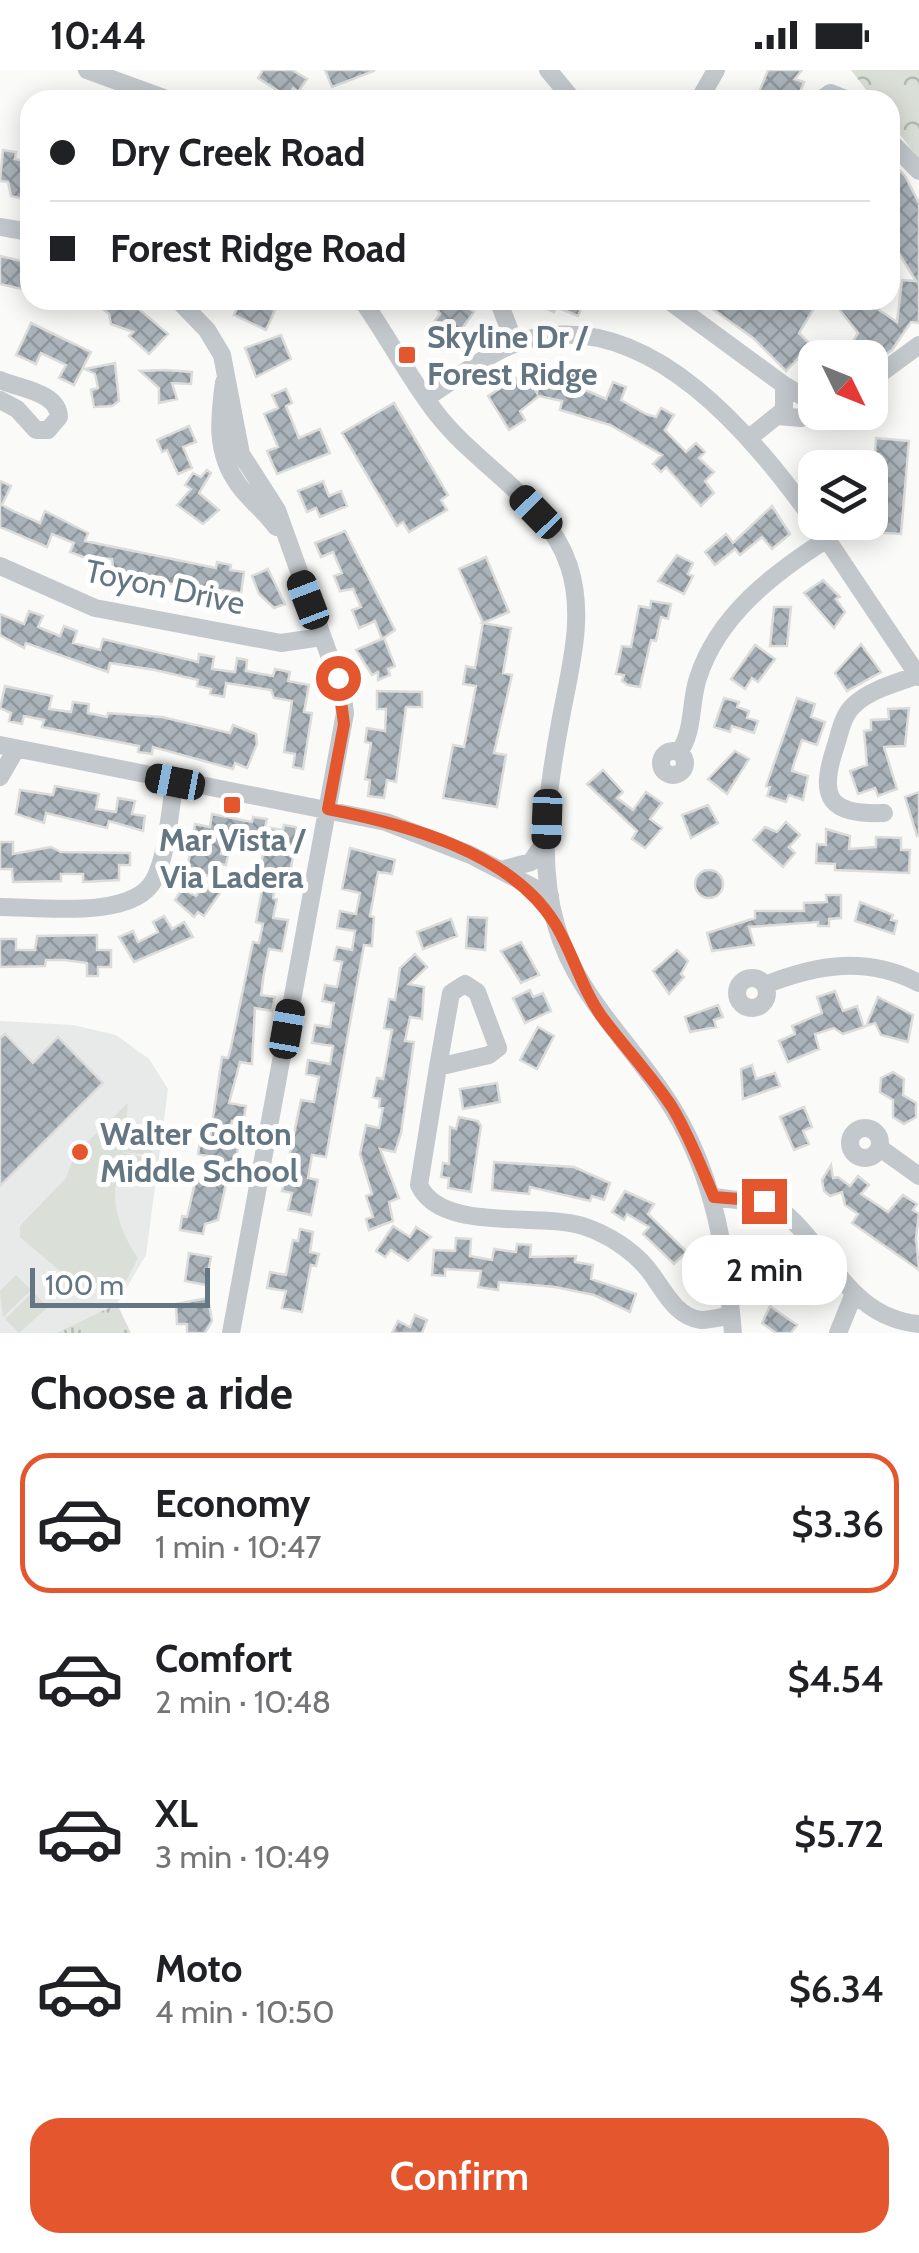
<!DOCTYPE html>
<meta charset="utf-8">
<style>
:root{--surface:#fff;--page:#f2f2f2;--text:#202124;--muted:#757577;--line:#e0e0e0;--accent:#e4572e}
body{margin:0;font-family:Cabin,sans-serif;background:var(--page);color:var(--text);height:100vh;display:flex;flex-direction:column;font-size:38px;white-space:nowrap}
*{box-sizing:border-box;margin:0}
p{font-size:32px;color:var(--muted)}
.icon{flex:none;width:55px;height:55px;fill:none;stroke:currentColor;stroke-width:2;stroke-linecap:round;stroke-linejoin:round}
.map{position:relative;height:1263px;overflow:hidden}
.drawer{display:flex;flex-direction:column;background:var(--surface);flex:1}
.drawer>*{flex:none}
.hud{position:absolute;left:20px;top:20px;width:880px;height:220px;border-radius:30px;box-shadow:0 5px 25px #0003;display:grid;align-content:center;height:220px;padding:0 30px;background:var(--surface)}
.needle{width:65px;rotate:133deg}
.buttons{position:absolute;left:798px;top:270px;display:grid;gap:20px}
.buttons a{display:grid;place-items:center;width:90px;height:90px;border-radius:20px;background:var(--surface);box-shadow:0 5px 25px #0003;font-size:50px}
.scale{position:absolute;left:30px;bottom:25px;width:180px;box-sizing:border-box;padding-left:10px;border:5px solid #657683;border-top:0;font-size:28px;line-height:35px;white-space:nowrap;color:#657683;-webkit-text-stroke:8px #fff;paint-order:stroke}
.end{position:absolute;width:45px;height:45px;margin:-22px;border:12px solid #e4572e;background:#fff;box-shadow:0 0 0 5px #fff}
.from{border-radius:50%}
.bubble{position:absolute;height:70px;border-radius:30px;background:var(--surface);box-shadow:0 5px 25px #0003;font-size:32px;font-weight:600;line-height:70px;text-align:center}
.car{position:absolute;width:30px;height:60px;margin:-30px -15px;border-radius:12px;box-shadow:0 0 8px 2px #0007;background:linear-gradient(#222 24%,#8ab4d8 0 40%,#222 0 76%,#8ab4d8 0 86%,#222 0)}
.hud b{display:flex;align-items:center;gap:35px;height:95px;font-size:38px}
.hud b+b{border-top:2px solid var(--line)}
.hud i{width:25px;height:25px;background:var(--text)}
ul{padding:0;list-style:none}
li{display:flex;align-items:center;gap:30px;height:140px;margin:0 20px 15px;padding:0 10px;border:5px solid transparent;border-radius:30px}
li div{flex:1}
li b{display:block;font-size:38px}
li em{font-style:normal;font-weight:600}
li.on{border-color:var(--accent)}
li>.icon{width:90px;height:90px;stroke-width:1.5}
h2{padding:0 30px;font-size:45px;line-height:120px}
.primary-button{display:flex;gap:20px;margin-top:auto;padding:20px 30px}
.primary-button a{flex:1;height:115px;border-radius:30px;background:var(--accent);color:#fff;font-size:40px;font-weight:600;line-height:115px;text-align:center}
.status{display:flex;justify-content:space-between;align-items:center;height:70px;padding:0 50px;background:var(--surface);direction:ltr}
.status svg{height:28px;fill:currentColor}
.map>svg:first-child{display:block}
.built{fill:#e8e9e9}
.grass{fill:#dadfd7}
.forest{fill:url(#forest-crowns)}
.park{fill:url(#park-tufts)}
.building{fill:url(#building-cross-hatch);stroke:#dcdcda;stroke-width:2.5}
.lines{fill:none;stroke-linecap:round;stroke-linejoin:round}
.minor{stroke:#c3c8cc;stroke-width:18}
.route{stroke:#e4572e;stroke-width:12}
.poi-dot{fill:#e4572e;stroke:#fff;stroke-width:4}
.labels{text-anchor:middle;stroke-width:10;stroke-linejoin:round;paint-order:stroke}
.poi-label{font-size:32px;font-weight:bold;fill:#657683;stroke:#fff;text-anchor:start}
.street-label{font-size:32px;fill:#657683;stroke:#fff}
</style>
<div class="status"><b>10:44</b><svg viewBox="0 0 49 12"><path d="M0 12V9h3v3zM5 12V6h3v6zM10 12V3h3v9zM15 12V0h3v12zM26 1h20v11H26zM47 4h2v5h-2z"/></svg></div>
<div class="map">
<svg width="919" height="1263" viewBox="0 0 919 1263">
<defs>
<pattern id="forest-crowns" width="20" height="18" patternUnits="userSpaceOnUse" patternTransform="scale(2.5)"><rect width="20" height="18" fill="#dadfd7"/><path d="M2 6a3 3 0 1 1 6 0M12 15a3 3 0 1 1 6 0" fill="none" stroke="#b4b9b4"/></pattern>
<pattern id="park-tufts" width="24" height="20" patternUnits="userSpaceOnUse" patternTransform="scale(2.5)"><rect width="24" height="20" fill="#dadfd7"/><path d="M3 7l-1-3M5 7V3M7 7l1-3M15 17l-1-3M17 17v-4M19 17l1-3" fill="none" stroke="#b4b9b4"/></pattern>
<pattern id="building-cross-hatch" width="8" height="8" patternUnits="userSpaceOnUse" patternTransform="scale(2.5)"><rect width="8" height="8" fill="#aab3b9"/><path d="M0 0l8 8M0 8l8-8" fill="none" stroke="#8e969c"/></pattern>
</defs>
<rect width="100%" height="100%" fill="#fafaf8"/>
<path class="built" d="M0 951 73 955 116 965 149 989 168 1019 146 1185 117 1234 56 1263H0Z"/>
<path class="grass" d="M128 1033 126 1054 156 1058 151 1085 121 1082 151 1089 148 1116 116 1113C111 1136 124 1169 138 1188L119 1224 60 1201 20 1167V1156L66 1108 75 1084Z
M16 1205 31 1220 3 1247 0 1221Z
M33 1222 48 1237 19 1263 5 1249Z"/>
<path class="forest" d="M851 0H919V90L890 51V30H874Z"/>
<path class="park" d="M117 1234 131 1263H56Z"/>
<path class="building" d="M263 0H292L307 9 298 22 293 18 288 27 258 8Z
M325 0H374V1L332 17Z
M768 0H802L795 9 804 12 797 30H756Z
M3 80 16 82 15 89 30 92V131L11 126 8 112 0 111Z
M890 90 905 106 919 133V253L911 252 892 280 879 289 853 271 858 263 832 230H864L897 252 902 210 916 211 893 174 898 172 890 157Z
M0 186 30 193V221L0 214Z
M91 230H117L125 238 128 230 168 264 149 284 129 266 133 262 111 254 109 244Z
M241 230 275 240 266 260 234 245Z
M431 230H460L474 242 447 279 426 262 440 244Z
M540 230H585L578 246 556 237 554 242 545 238 547 233Z
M700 230H758L767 238 772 230H819L799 263 811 275 786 301 753 268Z
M31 253 91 282 74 315 59 308 66 295 41 283 36 294 16 285Z
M281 265 291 289 256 307 245 278Z
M814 272 855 275 854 288H813Z
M115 293 119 331 112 336 94 337 91 320 98 318 95 304 85 299Z
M571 296 585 299 581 318 606 329 613 312 626 317 621 330 646 344 656 347 661 338 674 345 665 360 686 382 696 373 705 382 699 388 714 402 705 411 714 423 701 436 666 397 661 402 653 394 662 385 610 355 560 340 562 331 539 326 520 341 525 350 509 360 488 326 525 303 537 323 542 300 569 306Z
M165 300 192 302 191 314 172 313 177 329 159 333V318L140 301Z
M286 319 292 333 286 336 299 368 320 359 330 383 277 404 267 381 278 377 264 344 278 338 272 325Z
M394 333 448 425 441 430 447 440 409 462 403 452 397 456 342 363Z
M189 356 196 372 183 377 192 398 178 404 167 380 162 382 157 370Z
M876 368 909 371 901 464 869 462Z
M207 400 211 403 199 423 219 440 203 454 177 435 191 419 185 415 193 403 201 407Z
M0 411 11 416 2 435 15 442 40 453 45 441 88 463 85 471 216 498 217 492 231 495 230 500 244 502 241 523 222 520 220 534 188 528 189 517 166 513 165 519 151 516 153 507 131 503 129 514 115 512 112 489 83 487 70 482 74 473 52 464 47 477 0 457Z
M323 411 329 426 341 421 347 436 320 447 316 438 307 442 298 421Z
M772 436 790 464 772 479 762 467 740 485 735 479 715 495 705 482 726 464 733 473Z
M345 461 395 560 382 569 375 551 359 558 352 540 361 537 353 519 340 521 334 506 342 503 333 482 321 487 315 473Z
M677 485 693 493 688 504 693 506 684 524 658 511Z
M486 487 509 542 483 553 511 558 503 603 512 605 494 683 506 685 497 737 443 728 453 675 464 677 476 616 463 614 466 596 475 598 483 553 459 499Z
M268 499 285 534 274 538 259 524 252 506Z
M823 510 840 527 836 529 845 542 834 558 804 523Z
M651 531 671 534 668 549 661 547 656 571 651 570 640 617 628 615 622 611 624 605 616 604 622 576 631 577 639 536 650 538Z
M774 537H791L787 576H770Z
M29 541 43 546 38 557 60 566 64 556 77 561 73 573 100 580 103 569 198 592 199 584 214 587 212 599 235 602 237 588 247 590 246 601 273 606 275 599 290 602 288 611 309 615 304 642 312 643 303 699 293 697 295 684 284 682 292 631 274 628 271 620 226 613 224 627 210 624 211 619 197 616 198 610 155 600 110 593 108 602 26 573 24 578 0 565V544L24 554Z
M384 568 395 596 388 599 390 605 378 610V602L372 605 356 580Z
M861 574 881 602 847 621 835 603Z
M755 575 775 589 758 612 752 608 745 619 731 609Z
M5 616 52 626 49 639 71 642 73 632 89 634 88 643 107 647 108 643 162 647 230 663 233 655 256 664 257 674 247 698 235 693 233 699 153 677 152 684 138 682 139 676 42 657 44 650 24 646 22 654 9 651 11 643 0 638Z
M377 621 422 622V637H406L396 712 387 710 384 728 368 726 370 710 365 709 371 673 365 672 367 658 385 661 386 639H377Z
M724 628 739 632 737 637 749 641 747 648 758 651 754 663 732 656 730 662 714 657Z
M797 628 815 634 811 647 825 652 817 675 802 670 794 693 792 701 808 706 803 730 789 725 786 732 767 726 770 717 766 716Z
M909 638 905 676 884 677 897 719 878 726 875 718 858 724 850 701 867 695 864 661 871 660V650L889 649 888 639Z
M735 681 749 689 727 724 708 709Z
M603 700 623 722 617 728 633 740 646 722 662 733 650 749 662 758 645 778 632 769 637 761 587 714Z
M55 716 99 724 96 739 116 742 118 728 135 731 132 744 145 746 143 761 109 751 107 758 46 743 44 753 16 744 20 720 53 725Z
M919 722V765L917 766 905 727Z
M708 735 718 753 691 768 682 745Z
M212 744 252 752 253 747 267 749 265 757 283 760 284 755 296 757 297 763 290 804 278 802 273 828 277 829 273 848 288 850 282 881 269 879 264 903 261 925 275 927 272 941 255 938 252 994 240 992 229 1033 246 1036 243 1053 232 1051 228 1076 238 1078 236 1091H231L218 1150 205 1154 203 1164 180 1160 182 1146 187 1147 196 1108 207 1110 212 1087 198 1084 201 1067 210 1068 222 987 228 988 231 977 253 872 259 873 263 854 256 852 262 820 256 819 264 779 247 776 249 768 225 764 221 784 228 785 226 795 213 793 210 806 187 801 195 754 210 757Z
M786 752 800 765 789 777 795 783 783 797 753 770 765 757 777 762Z
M826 759 850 766 849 779 876 777V767L901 768V780H910L909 803 835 800V794L816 793 817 774 826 775Z
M0 772H13V784L51 777 61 782 130 783V795H119V810L83 812V804H61V811L13 812 12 799H0Z
M350 778 395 790 392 804 378 802 370 846 374 847 372 876 364 875 326 1087 312 1085 308 1108 318 1110 311 1145 288 1140 292 1123 282 1121 301 1030 314 1032 319 1007 306 1004 308 990 330 994 333 976 312 973 315 955 330 957 334 933 322 931 325 915 337 917 342 892 334 890 337 877 352 880 355 861 337 858 340 841 356 844 360 823 342 819Z
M695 814a14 14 0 1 1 28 0a14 14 0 1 1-28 0Z
M206 812 220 823 204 846 198 842 194 847 175 830 182 819 196 826Z
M826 825H841V848L829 849V856H818V852L749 857 754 875 712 881 707 863 755 848V841H804V833L827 832Z
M860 832 893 845 891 850 897 851 894 864 855 851Z
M164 846 172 859 184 852 193 867 134 892 119 867 133 861 138 872 158 862 153 852Z
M468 847 487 848 485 880 466 878Z
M451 849 457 866 423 879 417 862Z
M97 865V880H111V897H98V906H87V893L65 890H46L45 896 0 897V869H16V880H35L37 866Z
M521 872 539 905 521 913 501 881Z
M677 880 688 891 681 904 684 907 669 924 653 901Z
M415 884 427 897 409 914 424 917 422 949 410 947 405 971 414 972 401 1063 395 1082 380 1079 399 1128 389 1132 393 1151 369 1160 366 1149 373 1147 366 1126 372 1124 360 1084 366 1055 379 1058 383 1038 379 1037 380 1029 373 1027 377 1008 383 1009 392 960 384 958 389 929 395 930 400 898Z
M530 920 533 927 543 923 551 941 525 953 513 928Z
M835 921 843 941 857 936 864 957 843 964 834 958 815 964 819 979 788 992 779 971 795 964 792 956 822 943 817 927Z
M878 927 913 945 908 972 881 965 875 953 866 956Z
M718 935 723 947 714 950 716 957 690 962 685 947Z
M538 957 554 966 537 999 520 990Z
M5 964 33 993 58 967 103 1013 0 1116V968Z
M752 995 756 1009 775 1003 780 1016 743 1029 741 999Z
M893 1002 904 1009 903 1025 916 1033V1047L904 1054 893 1047V1030L880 1022 881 1008Z
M497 1013 500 1032 463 1039 460 1019Z
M804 1037 812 1057 803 1061 809 1074 794 1080 780 1047Z
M459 1047 478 1051 481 1056 471 1122 448 1118 449 1108 441 1107 443 1093 449 1094 450 1057 456 1059Z
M494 1092 574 1097 610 1113 604 1130 592 1126 590 1131 530 1117 529 1124 492 1120Z
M831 1095 833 1108 838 1107 850 1116 858 1106 869 1115 861 1124 888 1142 903 1125 917 1134 913 1140 919 1144 916 1168 919 1200 852 1153 858 1144 845 1135 842 1122 830 1126 824 1121 822 1110Z
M625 1121 654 1134 648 1144 687 1182 674 1194 643 1164 649 1157 627 1144 624 1150 612 1142Z
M393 1156 410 1167 416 1157 431 1167 408 1191 391 1180 385 1187 376 1181Z
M300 1159 313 1162 310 1182 319 1184 316 1196 311 1195 302 1242 282 1238 286 1221 267 1218 270 1202 286 1205 293 1170 298 1171Z
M456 1168 471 1169 470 1186 492 1190 494 1179 516 1182 517 1174 531 1175 530 1187 576 1186 575 1192 593 1195 591 1209 636 1224 630 1242 594 1225 555 1217 499 1212 498 1220 478 1217 481 1201 445 1199V1206L432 1205 434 1180 455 1181Z
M189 1183 211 1187 206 1215 185 1211Z
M208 1228 212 1251 205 1263H187V1254H177L176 1234Z
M770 1236 797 1255 791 1263H776L762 1253Z
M415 1245 427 1250 422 1263H392L398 1251 410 1257Z"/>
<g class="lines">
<path class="minor" d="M87 0 169 30
M548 0 573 30
M699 30 716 0
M820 30 830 23 848 30
M890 71 919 101
M0 157 30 162
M178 230 207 260 222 285 241 384 277 440 342 621 345 643 231 1263
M362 230C388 267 409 308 437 344 477 396 548 431 569 496 586 548 569 601 560 653 548 717 537 791 556 855 577 929 635 976 673 1039 715 1108 726 1184 733 1263
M498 230 515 274
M668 230 784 315V340L749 368
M0 310C20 319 58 322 59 347L48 360H36L17 339 0 330
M870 311 919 275
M224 312C219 349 215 382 238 414 249 430 265 441 276 457
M784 315 815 334
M426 328C459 307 494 277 533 268 653 242 753 367 815 452
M778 346 801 348 822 342
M822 462 919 607
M0 496 95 538 281 573 322 567
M0 675 386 752 471 785 550 826
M661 693a12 12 0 1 1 24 0a12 12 0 1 1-24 0Z
M679 682C694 663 690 631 698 608 718 545 774 503 827 469
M0 707 15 681
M884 743C830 745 818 729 835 678 840 663 842 646 854 635 871 619 897 613 918 605
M501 800 531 792 546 770
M0 837C40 837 133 850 154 810 168 783 169 742 175 712
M737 923a15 15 0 1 1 30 0a15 15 0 1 1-30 0Z
M465 914 477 922 498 978 489 985 438 997 451 923Z
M765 915C818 894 867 886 919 913
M438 997 419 1115C441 1163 538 1142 583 1156 607 1164 631 1179 647 1198 662 1216 674 1247 701 1250 710 1250 722 1247 731 1245
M850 1073a15 15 0 1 1 30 0a15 15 0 1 1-30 0Z
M880 1078 919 1106
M714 1127 774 1135C828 1172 844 1247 919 1254
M838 1263 853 1226"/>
</g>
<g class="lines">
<path class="route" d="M338 608 344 654 328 739C404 754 509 781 554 852 573 882 581 918 602 947 625 978 651 1005 672 1037 689 1065 701 1097 714 1127L764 1131"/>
</g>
<g class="poi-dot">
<rect x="397" y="275" width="20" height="20" rx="5"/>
<rect x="222" y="725" width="20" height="20" rx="5"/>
<circle cx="80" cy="1082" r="10"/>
</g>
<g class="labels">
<g class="poi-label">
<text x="427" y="278">Skyline Dr /<tspan x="427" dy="37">Forest Ridge</tspan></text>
<text x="232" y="781" text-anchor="middle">Mar Vista /<tspan x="232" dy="37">Via Ladera</tspan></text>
<text x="100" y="1075">Walter Colton<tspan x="100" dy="37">Middle School</tspan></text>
</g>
<g class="street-label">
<text transform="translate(165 517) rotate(12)" y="11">Toyon Drive</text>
</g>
</g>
</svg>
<div class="buttons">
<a><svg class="needle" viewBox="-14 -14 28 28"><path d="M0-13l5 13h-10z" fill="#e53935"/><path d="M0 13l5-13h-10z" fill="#757577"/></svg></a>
<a><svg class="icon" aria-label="layers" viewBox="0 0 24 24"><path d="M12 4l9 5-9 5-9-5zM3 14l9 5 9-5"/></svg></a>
</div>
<div class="scale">100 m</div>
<i class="end from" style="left:338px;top:608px"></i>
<i class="end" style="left:764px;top:1131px"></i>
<div class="bubble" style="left:682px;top:1165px;width:165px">2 min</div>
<i class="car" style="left:536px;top:442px;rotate:316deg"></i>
<i class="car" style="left:308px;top:530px;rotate:339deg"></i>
<i class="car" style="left:175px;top:712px;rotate:281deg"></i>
<i class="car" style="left:547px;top:749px;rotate:182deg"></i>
<i class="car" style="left:287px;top:959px;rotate:10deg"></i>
<div class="hud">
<b><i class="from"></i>Dry Creek Road</b>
<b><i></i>Forest Ridge Road</b>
</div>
</div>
<section class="drawer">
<h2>Choose a ride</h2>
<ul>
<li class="on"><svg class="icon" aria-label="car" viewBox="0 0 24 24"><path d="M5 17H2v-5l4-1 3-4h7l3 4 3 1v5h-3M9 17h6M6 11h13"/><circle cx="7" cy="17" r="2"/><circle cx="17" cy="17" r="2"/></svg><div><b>Economy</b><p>1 min · 10:47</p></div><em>$3.36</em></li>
<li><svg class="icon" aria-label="car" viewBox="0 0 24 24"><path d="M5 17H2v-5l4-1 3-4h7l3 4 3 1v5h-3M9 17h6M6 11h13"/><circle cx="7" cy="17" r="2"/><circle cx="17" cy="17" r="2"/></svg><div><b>Comfort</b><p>2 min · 10:48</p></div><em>$4.54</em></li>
<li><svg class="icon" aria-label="car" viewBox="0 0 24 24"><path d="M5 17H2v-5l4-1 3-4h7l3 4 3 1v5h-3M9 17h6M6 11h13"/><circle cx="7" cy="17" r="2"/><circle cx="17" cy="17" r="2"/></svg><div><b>XL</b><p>3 min · 10:49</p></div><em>$5.72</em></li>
<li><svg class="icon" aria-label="car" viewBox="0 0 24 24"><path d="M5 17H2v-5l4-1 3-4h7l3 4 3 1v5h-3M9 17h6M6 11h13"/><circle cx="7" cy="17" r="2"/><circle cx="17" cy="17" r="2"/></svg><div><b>Moto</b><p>4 min · 10:50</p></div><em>$6.34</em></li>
</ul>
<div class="primary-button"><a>Confirm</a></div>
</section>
